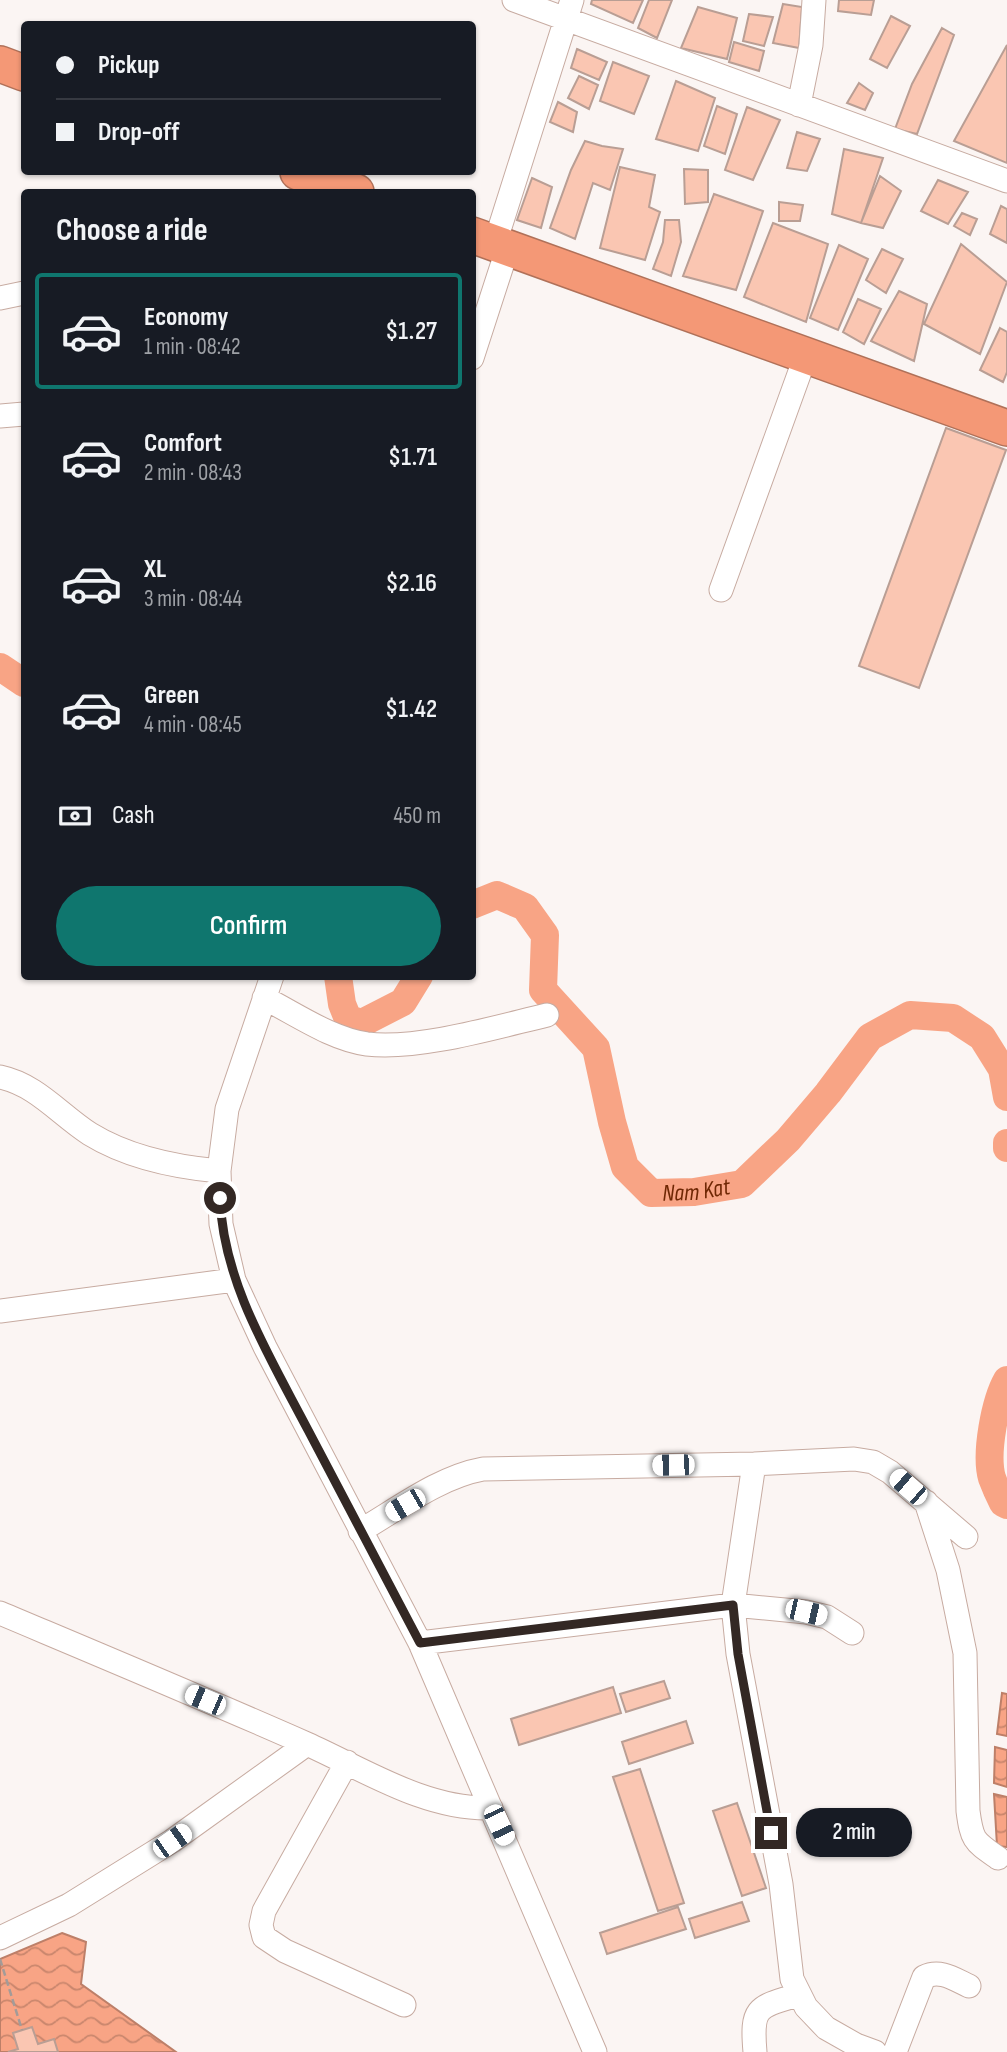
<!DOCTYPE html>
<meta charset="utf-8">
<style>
:root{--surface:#171b24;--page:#20242c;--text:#f1f3f6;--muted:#9ea1a6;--line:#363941;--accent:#0f766e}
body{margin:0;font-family:"Sofia Sans Condensed",sans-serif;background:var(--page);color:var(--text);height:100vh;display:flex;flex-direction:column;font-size:26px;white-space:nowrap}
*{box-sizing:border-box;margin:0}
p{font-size:23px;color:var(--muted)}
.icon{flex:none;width:38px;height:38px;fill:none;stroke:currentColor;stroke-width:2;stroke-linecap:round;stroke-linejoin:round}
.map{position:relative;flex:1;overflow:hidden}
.side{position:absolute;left:21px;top:189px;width:455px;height:791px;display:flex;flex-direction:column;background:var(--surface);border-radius:7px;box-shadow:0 2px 5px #0004}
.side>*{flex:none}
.guide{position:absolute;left:21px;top:21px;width:455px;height:154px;border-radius:7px;box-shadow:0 2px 5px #0004;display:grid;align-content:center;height:154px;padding:0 35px;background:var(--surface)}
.end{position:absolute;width:32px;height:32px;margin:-16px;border:9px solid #332824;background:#fff;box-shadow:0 0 0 4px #fff}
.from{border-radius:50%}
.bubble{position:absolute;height:49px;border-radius:24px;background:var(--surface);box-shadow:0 2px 5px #0004;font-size:23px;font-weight:600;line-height:49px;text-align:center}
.car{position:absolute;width:21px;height:42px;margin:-21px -10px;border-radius:9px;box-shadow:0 0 5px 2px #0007;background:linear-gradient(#fff 24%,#345 0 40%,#fff 0 76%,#345 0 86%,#fff 0)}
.guide b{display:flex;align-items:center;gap:24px;height:66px;font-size:26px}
.guide b+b{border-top:2px solid var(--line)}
.guide i{width:18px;height:18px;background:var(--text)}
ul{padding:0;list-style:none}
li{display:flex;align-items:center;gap:21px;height:116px;margin:0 14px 10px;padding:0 21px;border:4px solid transparent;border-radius:7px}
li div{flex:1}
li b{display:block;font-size:26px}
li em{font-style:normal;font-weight:600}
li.active{border-color:var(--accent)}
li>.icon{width:63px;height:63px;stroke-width:1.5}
h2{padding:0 35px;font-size:32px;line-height:84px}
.pay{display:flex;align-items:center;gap:18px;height:77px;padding:0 35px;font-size:26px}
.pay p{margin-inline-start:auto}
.button{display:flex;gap:14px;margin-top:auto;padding:14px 35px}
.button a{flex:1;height:80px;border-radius:42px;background:var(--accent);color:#fff;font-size:28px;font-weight:600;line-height:80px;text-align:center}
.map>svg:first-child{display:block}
.water{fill:url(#water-waves);stroke:#bd7f68;stroke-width:2}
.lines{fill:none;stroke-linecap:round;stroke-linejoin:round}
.river{stroke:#f8a485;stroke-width:28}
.building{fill:#fac6b2;stroke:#b99e94;stroke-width:2}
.minor-casing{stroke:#c7aba1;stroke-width:25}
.highway-casing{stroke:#b07159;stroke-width:38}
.path{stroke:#a39b98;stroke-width:2.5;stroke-dasharray:7 3.5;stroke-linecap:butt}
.minor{stroke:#fff;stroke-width:23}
.highway{stroke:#f49876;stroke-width:35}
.route{stroke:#332824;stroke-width:9}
.labels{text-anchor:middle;stroke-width:5;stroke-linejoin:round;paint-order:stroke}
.water-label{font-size:24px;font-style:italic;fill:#6f2704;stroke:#fbf5f3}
</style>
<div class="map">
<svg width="1007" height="2052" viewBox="0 0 1007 2052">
<defs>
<pattern id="water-waves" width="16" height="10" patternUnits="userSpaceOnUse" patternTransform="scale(1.75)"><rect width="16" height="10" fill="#f8a485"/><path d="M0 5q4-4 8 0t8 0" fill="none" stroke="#c9866d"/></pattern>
</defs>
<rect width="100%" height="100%" fill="#fbf5f3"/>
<path class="water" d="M1002 1693 1007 1694V1736L997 1734Z
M995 1747 1007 1750V1787L994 1783Z
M994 1794 1007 1797V1847L997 1846Z
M62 1933 86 1942 81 1984 176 2052H0V1959Z"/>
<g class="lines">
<g class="river">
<path d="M0 667 24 683"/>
<path id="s1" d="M472 905 497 895 525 907 545 935 543 990 596 1048 612 1122 625 1167 651 1193 694 1192 742 1184 788 1140 828 1093 870 1037 910 1015 953 1018 982 1037 1002 1069 1007 1097"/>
<path d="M338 976 342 1004 348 1019 362 1023 403 1002 419 976"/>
<path d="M1007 1143V1148"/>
<path d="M1007 1380C995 1401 985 1454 992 1478 995 1486 999 1495 1003 1503L1007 1505"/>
</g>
</g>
<path class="building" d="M592 0H643L633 23 591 4Z
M649 0H672L657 38 638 28Z
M839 0H874L871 15 838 11Z
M783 4 802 7 799 48 773 43Z
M698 7 737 18 727 59 681 48Z
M749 14 773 17 764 46 743 41Z
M891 16 910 26 887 68 870 59Z
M942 28 954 35 917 134 895 129 912 84Z
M734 42 764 51 759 71 729 62Z
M1007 45V163L954 141Z
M577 49 607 62 599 80 571 68Z
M613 62 649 76 634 114 600 101Z
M579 76 598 85 589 109 568 98Z
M676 81 715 98 698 151 656 139Z
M859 83 873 93 865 110 847 103Z
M558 102 577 112 573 132 550 122Z
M717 106 737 114 725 154 704 146Z
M747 107 780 120 753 180 725 170Z
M797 132 820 139 807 171 787 168Z
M585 141 602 146 623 149 610 190 593 183 575 239 550 228 571 170Z
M844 149 883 158 861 223 832 214Z
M620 167 655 175 649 207 660 212 645 260 600 248Z
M684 169 708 170V202L685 204Z
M880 176 901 191 883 228 861 223Z
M532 178 552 187 541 228 517 220Z
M938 180 968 192 948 224 921 211Z
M714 194 763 211 736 290 683 276Z
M779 202 803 205 800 221H779Z
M1001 206 1007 209V243L990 234Z
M962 213 977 219 970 235 954 226Z
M665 220H679L681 242 671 276 653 269 663 242Z
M773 223 828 244 806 322 744 297Z
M961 244 1007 282 980 354 924 324Z
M839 245 868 259 838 330 810 318Z
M882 249 903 259 886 293 866 280Z
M899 291 927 304 914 361 871 341Z
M858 299 881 309 864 344 843 332Z
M1000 328 1007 332V372L1003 382 980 370Z
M946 428 1006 450 919 688 859 666Z
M664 1681 670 1698 626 1712 620 1694Z
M613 1687 621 1713 519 1745 511 1719Z
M686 1721 693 1743 629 1764 622 1742Z
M640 1769 684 1903 658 1911 613 1777Z
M737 1803 766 1888 742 1896 713 1811Z
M742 1902 749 1921 695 1938 689 1919Z
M678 1907 686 1929 607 1954 600 1933Z
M32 2027 38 2044 54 2039 58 2052H8L18 2049 13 2033Z"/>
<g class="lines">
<g class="minor-casing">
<path id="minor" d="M514 0 1007 181
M799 105 811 45 814 0
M495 243 572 0
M0 298 24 293
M472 358 508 247
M0 416 24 414
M721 590 806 355
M272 976 227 1109 219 1171 221 1224 234 1280 265 1347 420 1643 595 2052
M264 998C296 1014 331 1039 367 1044 419 1050 496 1027 547 1015
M0 1077C37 1085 59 1114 90 1134 129 1158 175 1167 219 1171
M0 1311 234 1280
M754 1464 733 1605 738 1654 781 1884 792 1979 806 2007 826 2028 856 2045 875 2052
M926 1502 948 1570 965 1653 968 1811C972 1841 974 1841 998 1858
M360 1531C398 1509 439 1477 483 1469L754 1464 854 1459 873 1462 890 1472 966 1537
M0 1613C102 1656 205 1699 307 1744 365 1770 426 1810 491 1808
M420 1643 733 1605 806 1612 827 1617 852 1633
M347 1762 264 1911 261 1925 264 1937 285 1951 404 2005
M0 1938 69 1905 172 1841 307 1744
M755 2052C751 2007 757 2007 798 1995
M895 2052 924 1977C940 1969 954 1979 969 1986"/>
</g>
<g class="highway-casing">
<path id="highway" d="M0 64 24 73
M298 172 356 192
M472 235 1007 428"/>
</g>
<path class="path" d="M0 1959 22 2030"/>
<use href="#minor" class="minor"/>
<use href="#highway" class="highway"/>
</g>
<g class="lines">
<path class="route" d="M220 1198C223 1282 270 1357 308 1430 345 1501 382 1572 420 1643L733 1605 738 1654 771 1833"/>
</g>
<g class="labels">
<g class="water-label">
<text dy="8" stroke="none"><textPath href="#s1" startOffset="430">Nam Kat</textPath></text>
</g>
</g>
</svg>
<i class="end from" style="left:220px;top:1198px"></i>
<i class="end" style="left:771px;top:1833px"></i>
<div class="bubble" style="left:796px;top:1808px;width:116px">2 min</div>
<i class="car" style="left:673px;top:1465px;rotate:269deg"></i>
<i class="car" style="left:908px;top:1487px;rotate:311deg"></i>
<i class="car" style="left:405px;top:1505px;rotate:240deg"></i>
<i class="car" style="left:806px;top:1612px;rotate:103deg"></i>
<i class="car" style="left:205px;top:1700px;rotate:293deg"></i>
<i class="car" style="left:499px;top:1825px;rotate:155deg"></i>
<i class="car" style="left:172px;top:1841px;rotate:55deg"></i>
<div class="guide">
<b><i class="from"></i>Pickup</b>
<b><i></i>Drop-off</b>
</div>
<section class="side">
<h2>Choose a ride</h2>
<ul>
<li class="active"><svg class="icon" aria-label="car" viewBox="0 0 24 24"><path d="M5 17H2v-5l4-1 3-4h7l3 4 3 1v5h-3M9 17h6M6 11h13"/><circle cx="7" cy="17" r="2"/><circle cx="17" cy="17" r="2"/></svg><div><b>Economy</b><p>1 min · 08:42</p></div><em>$1.27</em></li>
<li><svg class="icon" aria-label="car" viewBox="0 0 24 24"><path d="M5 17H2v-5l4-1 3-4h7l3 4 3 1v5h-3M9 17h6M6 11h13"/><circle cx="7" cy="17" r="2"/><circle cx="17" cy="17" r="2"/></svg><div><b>Comfort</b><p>2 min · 08:43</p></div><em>$1.71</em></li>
<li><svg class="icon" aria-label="car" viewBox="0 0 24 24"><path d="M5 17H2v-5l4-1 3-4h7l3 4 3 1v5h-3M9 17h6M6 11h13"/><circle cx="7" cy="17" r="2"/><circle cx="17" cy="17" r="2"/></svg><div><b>XL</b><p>3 min · 08:44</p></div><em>$2.16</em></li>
<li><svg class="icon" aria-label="car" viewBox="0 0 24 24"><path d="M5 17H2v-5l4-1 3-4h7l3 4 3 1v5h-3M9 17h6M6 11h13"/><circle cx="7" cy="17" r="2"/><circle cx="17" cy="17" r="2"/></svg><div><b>Green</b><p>4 min · 08:45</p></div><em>$1.42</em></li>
</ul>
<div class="pay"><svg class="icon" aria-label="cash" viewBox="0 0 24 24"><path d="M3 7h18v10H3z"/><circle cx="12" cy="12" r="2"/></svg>Cash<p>450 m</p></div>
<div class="button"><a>Confirm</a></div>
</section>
</div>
